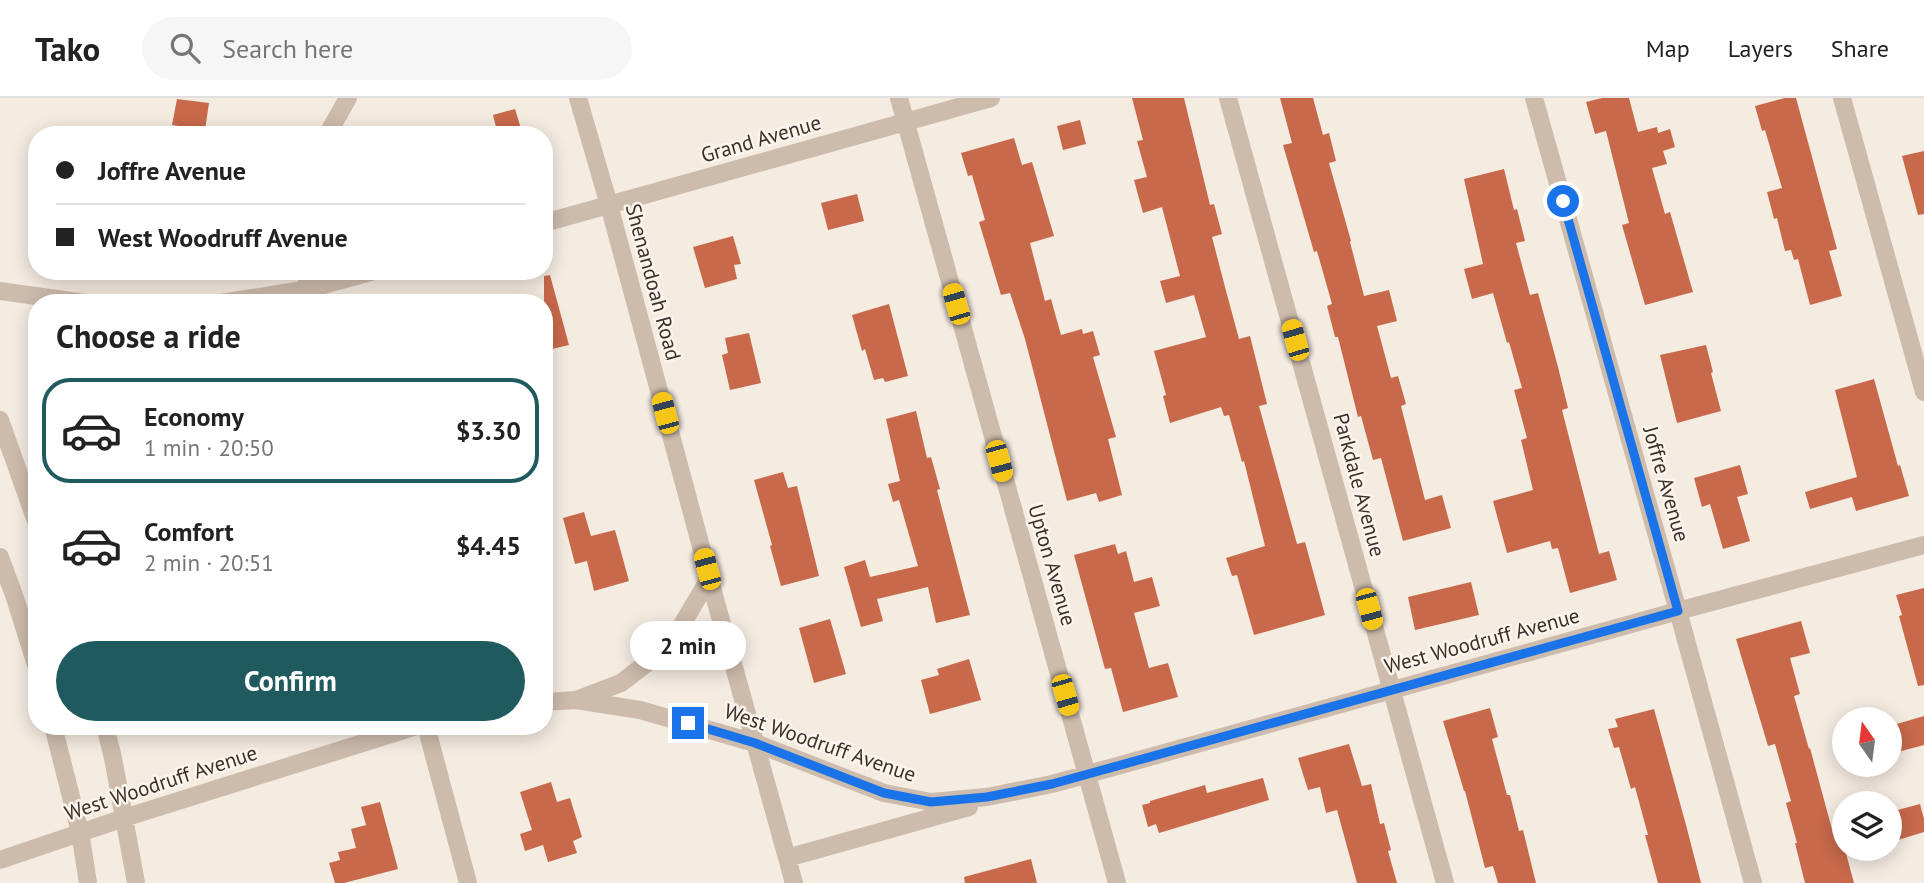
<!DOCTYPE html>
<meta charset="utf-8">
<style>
:root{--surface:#fff;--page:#f6f6f6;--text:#222;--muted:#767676;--line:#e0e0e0;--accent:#1f5a5e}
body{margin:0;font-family:"PT Sans",sans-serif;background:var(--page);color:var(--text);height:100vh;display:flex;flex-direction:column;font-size:26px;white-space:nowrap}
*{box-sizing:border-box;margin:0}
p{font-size:23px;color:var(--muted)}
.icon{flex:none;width:38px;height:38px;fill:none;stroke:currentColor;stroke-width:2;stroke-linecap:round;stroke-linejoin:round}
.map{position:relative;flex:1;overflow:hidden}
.side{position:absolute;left:28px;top:196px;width:525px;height:441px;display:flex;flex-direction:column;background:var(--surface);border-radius:28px;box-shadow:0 4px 18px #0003}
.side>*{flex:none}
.top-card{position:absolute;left:28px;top:28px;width:525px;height:154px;border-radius:28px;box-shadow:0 4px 18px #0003;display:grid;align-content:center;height:154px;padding:0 28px;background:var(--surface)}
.needle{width:46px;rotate:346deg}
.controls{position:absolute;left:1832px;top:609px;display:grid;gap:14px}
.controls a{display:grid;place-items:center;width:70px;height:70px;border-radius:50%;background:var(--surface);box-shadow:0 4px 18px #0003;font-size:35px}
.end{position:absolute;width:32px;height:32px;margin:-16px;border:9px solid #1a73e8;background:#fff;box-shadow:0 0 0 4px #fff}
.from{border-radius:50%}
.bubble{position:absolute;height:49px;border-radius:24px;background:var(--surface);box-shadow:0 4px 18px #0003;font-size:23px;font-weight:700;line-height:49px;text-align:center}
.car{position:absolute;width:21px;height:42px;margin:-21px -10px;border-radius:9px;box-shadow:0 0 5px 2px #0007;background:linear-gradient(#f5c518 24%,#345 0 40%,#f5c518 0 76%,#345 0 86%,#f5c518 0)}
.top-card b{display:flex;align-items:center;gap:24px;height:66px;font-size:26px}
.top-card b+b{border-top:2px solid var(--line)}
.top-card i{width:18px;height:18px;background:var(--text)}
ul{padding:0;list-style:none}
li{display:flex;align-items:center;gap:21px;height:105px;margin:0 14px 10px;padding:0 14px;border:4px solid transparent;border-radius:28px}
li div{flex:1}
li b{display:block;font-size:26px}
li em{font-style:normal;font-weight:700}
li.on{border-color:var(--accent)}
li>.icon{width:63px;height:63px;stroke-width:1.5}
h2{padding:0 28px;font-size:32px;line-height:84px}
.primary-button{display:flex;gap:14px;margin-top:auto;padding:14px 28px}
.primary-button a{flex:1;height:80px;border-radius:42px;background:var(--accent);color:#fff;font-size:28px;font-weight:700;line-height:80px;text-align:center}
header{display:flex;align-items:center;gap:42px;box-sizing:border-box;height:98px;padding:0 35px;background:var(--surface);border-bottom:2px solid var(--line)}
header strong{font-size:33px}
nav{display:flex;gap:38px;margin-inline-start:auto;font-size:24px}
.search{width:490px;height:63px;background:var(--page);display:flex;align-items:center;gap:18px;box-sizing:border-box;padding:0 24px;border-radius:38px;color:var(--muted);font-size:26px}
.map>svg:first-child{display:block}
.building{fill:#c8694b}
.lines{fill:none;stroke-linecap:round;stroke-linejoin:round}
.minor{stroke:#cdbbac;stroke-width:18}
.route{stroke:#1a73e8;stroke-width:9}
.labels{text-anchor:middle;stroke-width:5;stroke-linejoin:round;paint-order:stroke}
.street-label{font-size:21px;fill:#3b302b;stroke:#fbf5ee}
</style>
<header>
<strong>Tako</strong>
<div class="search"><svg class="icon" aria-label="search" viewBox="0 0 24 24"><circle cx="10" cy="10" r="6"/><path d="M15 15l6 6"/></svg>Search here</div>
<nav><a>Map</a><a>Layers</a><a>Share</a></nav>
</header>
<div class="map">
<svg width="1924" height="785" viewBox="0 0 1924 785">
<rect width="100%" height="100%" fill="#f4ebe1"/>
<path class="building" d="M1132 0H1184L1210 107 1214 106 1222 136 1212 139 1225 189 1239 241 1250 238 1267 306 1259 308 1297 446 1305 444 1325 517 1254 537 1237 477 1232 478 1226 460 1265 448 1244 363 1242 364 1229 317 1224 318 1221 309 1170 325 1163 298 1166 297 1154 253 1206 239 1194 197 1166 205 1160 183 1180 178 1162 109 1143 115 1134 82 1147 79 1137 43 1143 42Z
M1280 0H1313L1323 37 1329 35 1336 63 1329 65 1351 143 1350 144 1364 198 1389 192 1397 223 1377 228 1391 280 1398 278 1406 306 1401 308 1425 402 1442 397 1451 430 1403 443 1381 360 1373 362 1361 318 1358 319 1338 239H1335L1327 208 1332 206 1317 153 1314 154 1283 47 1292 45Z
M1602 0H1629L1638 34 1657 29 1658 35 1670 31 1675 49 1663 53 1667 66 1652 70 1665 116 1670 114 1693 194 1645 207 1622 127 1629 125 1606 33 1595 36 1586 4Z
M1785 0H1796L1837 151 1829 153 1842 198 1810 207 1798 161 1794 162 1791 152 1785 153 1777 120 1774 121 1767 94 1782 90 1765 32 1762 33 1755 8Z
M177 1 209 5 205 32 172 27Z
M515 11 523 37H498L493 17Z
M1080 22 1086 46 1063 52 1057 28Z
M1014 40 1022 67 1032 64 1054 138 1030 145 1045 203 1051 201 1061 237 1082 231 1083 236 1093 233 1100 257 1093 259 1116 339 1108 341 1122 397 1099 404 1096 395 1067 403 1025 241 1010 195 1001 197 979 124 985 122 972 77 968 78 961 55Z
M1924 53V116L1918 117 1902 58Z
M1504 71 1514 112 1517 111 1525 143 1516 145 1530 197 1538 195 1558 269 1568 310 1562 312 1599 456 1609 453 1617 482 1570 495 1558 450 1552 451 1550 443 1507 455 1493 403 1533 392 1521 342 1527 340 1514 292 1522 290 1509 244 1507 245 1493 195 1472 201 1464 171 1483 166 1464 81Z
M857 96 864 123 828 132 821 105Z
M733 138 741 166 734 167 737 181 705 190 693 149Z
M550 177 569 247 552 251 548 238 544 239V178Z
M889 206 908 278 885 284 883 280 874 282 865 251 862 253 852 217Z
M749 235 761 285 730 292 722 257 728 255 725 240Z
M1706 247 1713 274 1711 275 1721 313 1677 325 1660 257Z
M1874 281 1898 368 1900 367 1909 398 1856 413 1852 399 1810 411 1805 394 1857 379 1835 292Z
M916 313 927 360 931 359 940 391 937 392 970 517 936 525 928 489 877 501 883 523 861 529 844 469 865 462 870 479 918 468 899 402 893 404 888 386 900 383 886 321Z
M1740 367 1748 396 1737 399 1750 443 1723 451 1710 406 1702 409 1694 380Z
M783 374 788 390 797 388 819 478 781 488 770 448 772 447 754 382Z
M584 414 591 438 615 432 629 483 594 493 587 463 575 466 563 420Z
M1115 446 1118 456 1126 453 1134 484 1152 479 1160 508 1134 515 1149 570 1168 565 1178 599 1123 614 1111 570 1105 571 1074 457Z
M1471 484 1479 517 1415 532 1408 499Z
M1924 490V587L1918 588 1899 518 1902 517 1896 497Z
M830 521 846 576 814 585 799 530Z
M1801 523 1810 555 1790 560 1800 596 1794 598 1809 651 1810 650 1833 735 1840 733 1854 785H1805L1795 745H1797L1786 705 1791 703 1775 646 1768 648 1736 541Z
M969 561 981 602 930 616 921 582 939 577 937 571Z
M1490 610 1498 639 1492 641 1507 697H1510L1519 733 1523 732 1536 785H1498L1493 768 1485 770 1465 693H1464L1443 623Z
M1654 611 1686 727 1701 785H1658L1645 737H1648L1635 689 1631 691 1619 649 1614 650 1608 631 1618 629 1615 621Z
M1924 618V647L1890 656V628Z
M1349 646 1362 688 1371 686 1380 726 1384 725 1391 752 1388 753 1397 785H1357L1337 712 1326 715 1320 689 1308 692 1298 660Z
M1263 680 1269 702 1159 735 1156 726 1148 729 1142 707 1150 705V703L1205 687 1207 695Z
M551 684 557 704 570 700 582 739 573 743 577 755 548 764 543 747 525 753 520 736 532 732 520 694Z
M380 704 398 771 344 785H335L329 765 340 762 338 754 356 750 351 731 366 727 361 709Z
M1920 706 1924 721V734L1898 742 1890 714Z
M1031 761 1037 785H965L964 779Z"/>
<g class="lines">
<path class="minor" d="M578 0 609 107 714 497 794 785
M899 0 1117 785
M1228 0 1445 785
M1534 0 1678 513 1753 785
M1842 0 1924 294
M327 37 348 0
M544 125 991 0
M305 173 313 205
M0 193 85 205
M221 205 309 191 374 173
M0 322 37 426
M0 459 14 497 37 570
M579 601 621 585 660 555 680 530 709 481
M544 604 576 602 640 612 755 645 884 695 931 704 987 699 1052 686 1678 513 1924 447
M53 628 80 734 88 785
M105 628 113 660 136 785
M426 628 468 785
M787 760 969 709
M0 762 124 720 417 628"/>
</g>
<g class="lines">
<path class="route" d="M688 625 755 645 884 695 931 704 987 699 1052 686 1678 513 1563 103"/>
</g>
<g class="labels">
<g class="street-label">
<text transform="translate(761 41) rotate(-16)" y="7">Grand Avenue</text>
<text transform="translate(653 184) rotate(75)" y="7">Shenandoah Road</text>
<text transform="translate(1666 386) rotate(74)" y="7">Joffre Avenue</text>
<text transform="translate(1359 387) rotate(75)" y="7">Parkdale Avenue</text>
<text transform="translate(1052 467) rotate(74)" y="7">Upton Avenue</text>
<text transform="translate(1482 543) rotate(-15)" y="7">West Woodruff Avenue</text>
<text transform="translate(820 645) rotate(19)" y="7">West Woodruff Avenue</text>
<text transform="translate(161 685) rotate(-18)" y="7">West Woodruff Avenue</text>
</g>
</g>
</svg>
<div class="controls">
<a><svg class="needle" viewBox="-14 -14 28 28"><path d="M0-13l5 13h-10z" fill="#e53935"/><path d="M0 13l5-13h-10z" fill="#767676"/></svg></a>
<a><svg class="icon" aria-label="layers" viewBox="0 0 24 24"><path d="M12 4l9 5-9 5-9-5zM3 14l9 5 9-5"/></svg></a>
</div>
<i class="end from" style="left:1563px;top:103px"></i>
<i class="end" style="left:688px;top:625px"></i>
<div class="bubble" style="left:630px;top:523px;width:116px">2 min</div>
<i class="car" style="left:956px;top:206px;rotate:344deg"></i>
<i class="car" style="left:1295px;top:242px;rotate:344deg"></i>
<i class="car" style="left:665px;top:315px;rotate:345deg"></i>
<i class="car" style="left:999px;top:363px;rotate:165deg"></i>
<i class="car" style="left:707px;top:471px;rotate:345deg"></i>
<i class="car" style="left:1369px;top:511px;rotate:165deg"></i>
<i class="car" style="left:1065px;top:597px;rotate:164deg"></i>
<div class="top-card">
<b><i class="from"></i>Joffre Avenue</b>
<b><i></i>West Woodruff Avenue</b>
</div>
<section class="side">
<h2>Choose a ride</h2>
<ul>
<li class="on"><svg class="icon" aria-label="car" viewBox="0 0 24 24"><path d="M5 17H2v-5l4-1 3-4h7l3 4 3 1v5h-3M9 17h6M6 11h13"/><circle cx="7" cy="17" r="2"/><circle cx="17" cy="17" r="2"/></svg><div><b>Economy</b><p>1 min · 20:50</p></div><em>$3.30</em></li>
<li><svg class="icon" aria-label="car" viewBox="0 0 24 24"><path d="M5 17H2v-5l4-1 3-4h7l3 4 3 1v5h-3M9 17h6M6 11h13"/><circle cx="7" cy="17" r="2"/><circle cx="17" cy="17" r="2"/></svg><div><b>Comfort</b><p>2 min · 20:51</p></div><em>$4.45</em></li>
</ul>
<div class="primary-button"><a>Confirm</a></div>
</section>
</div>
